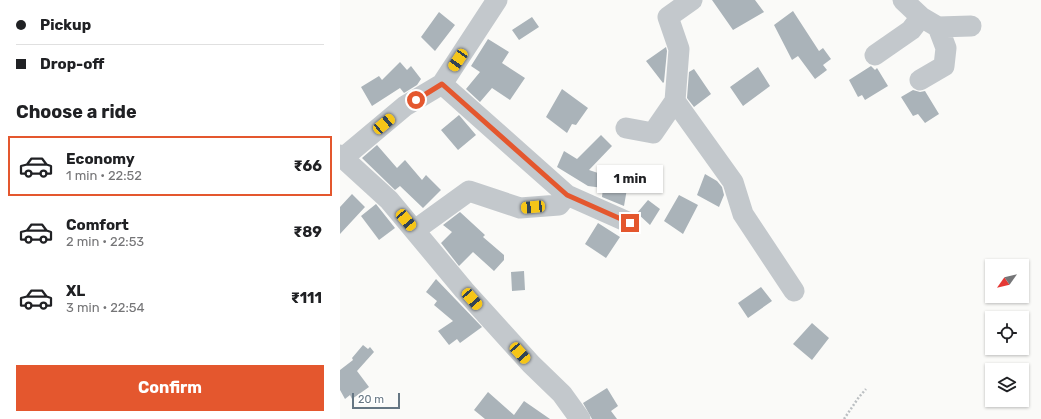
<!DOCTYPE html>
<meta charset="utf-8">
<style>
:root{--surface:#fff;--page:#f2f2f2;--text:#202124;--muted:#757577;--line:#e0e0e0;--accent:#e4572e}
body{margin:0;font-family:Rubik,sans-serif;background:var(--page);color:var(--text);height:100vh;display:flex;flex-direction:column;font-size:15px;white-space:nowrap}
*{box-sizing:border-box;margin:0}
p{font-size:13px;color:var(--muted)}
.icon{flex:none;width:22px;height:22px;fill:none;stroke:currentColor;stroke-width:2;stroke-linecap:round;stroke-linejoin:round}
.map{position:relative;flex:1;overflow:hidden}
.drawer{display:flex;flex-direction:column;background:var(--surface);width:340px}
.drawer>*{flex:none}
.hud{display:grid;align-content:center;height:88px;padding:0 16px;background:var(--surface)}
.needle{width:26px;rotate:236deg}
.controls{position:absolute;left:645px;top:259px;display:grid;gap:8px}
.controls a{display:grid;place-items:center;width:44px;height:44px;border-radius:0px;background:var(--surface);box-shadow:0 1px 3px #0004;font-size:20px}
.scale{position:absolute;left:12px;bottom:10px;width:48px;box-sizing:border-box;padding-left:4px;border:2px solid #657683;border-top:0;font-size:11px;line-height:14px;white-space:nowrap;color:#657683;-webkit-text-stroke:3px #fff;paint-order:stroke}
.end{position:absolute;width:18px;height:18px;margin:-9px;border:5px solid #e4572e;background:#fff;box-shadow:0 0 0 2px #fff}
.from{border-radius:50%}
.bubble{position:absolute;height:28px;border-radius:0px;background:var(--surface);box-shadow:0 1px 3px #0004;font-size:13px;font-weight:700;line-height:28px;text-align:center}
.car{position:absolute;width:12px;height:24px;margin:-12px -6px;border-radius:5px;box-shadow:0 0 3px 1px #0007;background:linear-gradient(#f5c518 24%,#345 0 40%,#f5c518 0 76%,#345 0 86%,#f5c518 0)}
.hud b{display:flex;align-items:center;gap:14px;height:38px;font-size:15px}
.hud b+b{border-top:1px solid var(--line)}
.hud i{width:10px;height:10px;background:var(--text)}
ul{padding:0;list-style:none}
li{display:flex;align-items:center;gap:12px;height:60px;margin:0 8px 6px;padding:0 8px;border:2px solid transparent;border-radius:0px}
li div{flex:1}
li b{display:block;font-size:15px}
li em{font-style:normal;font-weight:700}
li.current{border-color:var(--accent)}
li>.icon{width:36px;height:36px;stroke-width:1.5}
h2{padding:0 16px;font-size:18px;line-height:48px}
.action{display:flex;gap:8px;margin-top:auto;padding:8px 16px}
.action a{flex:1;height:46px;border-radius:0px;background:var(--accent);color:#fff;font-size:16px;font-weight:700;line-height:46px;text-align:center}
main{display:flex;flex:1;min-height:0}
.map>svg:first-child{display:block}
.building{fill:#aab3b9}
.lines{fill:none;stroke-linecap:round;stroke-linejoin:round}
.path{stroke:#bbbfc2;stroke-width:2.5;stroke-dasharray:2 2;stroke-linecap:butt}
.minor{stroke:#c3c8cc;stroke-width:21}
.route{stroke:#e4572e;stroke-width:5}
</style>
<main>
<section class="drawer">
<div class="hud">
<b><i class="from"></i>Pickup</b>
<b><i></i>Drop-off</b>
</div>
<h2>Choose a ride</h2>
<ul>
<li class="current"><svg class="icon" aria-label="car" viewBox="0 0 24 24"><path d="M5 17H2v-5l4-1 3-4h7l3 4 3 1v5h-3M9 17h6M6 11h13"/><circle cx="7" cy="17" r="2"/><circle cx="17" cy="17" r="2"/></svg><div><b>Economy</b><p>1 min · 22:52</p></div><em>₹66</em></li>
<li><svg class="icon" aria-label="car" viewBox="0 0 24 24"><path d="M5 17H2v-5l4-1 3-4h7l3 4 3 1v5h-3M9 17h6M6 11h13"/><circle cx="7" cy="17" r="2"/><circle cx="17" cy="17" r="2"/></svg><div><b>Comfort</b><p>2 min · 22:53</p></div><em>₹89</em></li>
<li><svg class="icon" aria-label="car" viewBox="0 0 24 24"><path d="M5 17H2v-5l4-1 3-4h7l3 4 3 1v5h-3M9 17h6M6 11h13"/><circle cx="7" cy="17" r="2"/><circle cx="17" cy="17" r="2"/></svg><div><b>XL</b><p>3 min · 22:54</p></div><em>₹111</em></li>
</ul>
<div class="action"><a>Confirm</a></div>
</section>
<div class="map">
<svg width="701" height="419" viewBox="0 0 701 419">
<rect width="100%" height="100%" fill="#fafaf8"/>
<path class="building" d="M372 0H415L424 12 393 30Z
M453 11 479 51 483 48 491 59 483 65 487 70 475 79 458 56 452 60 434 25Z
M99 12 115 25 95 51 81 37Z
M192 17 199 27 179 40 172 30Z
M148 39 169 52 162 63 185 78 170 100 152 88 140 102 126 89 140 72 131 66Z
M326 47 327 51 324 82 323 83 306 61Z
M60 62 67 70 71 66 81 79 77 85 64 93 60 88 32 106 21 87 39 76 42 80Z
M531 66 535 70 537 68 548 86 525 100 522 95 518 97 509 80Z
M418 67 430 86 403 106 390 87Z
M354 69 371 94 354 107 347 98 349 72Z
M222 89 248 108 236 125 232 124 227 133 206 117Z
M573 90 580 92 585 91 599 114 585 123 578 114 573 116 561 97Z
M119 115 136 135 118 150 101 130Z
M261 135 272 146 249 170 288 183 284 206 262 197 263 188 248 186 217 167 224 151 237 159Z
M37 145 57 168 65 160 82 180 86 175 101 190 83 208 60 186 55 190 22 158Z
M365 174 377 181 382 187 384 195 379 207 357 195Z
M12 194 25 207 0 234V207Z
M339 195 358 205 343 234 324 221Z
M308 200 320 209 310 225 297 213Z
M36 204 55 228 39 240 21 216Z
M120 212 145 235 143 237 164 255V260L154 271 133 252 119 266 101 243 112 232 103 225Z
M258 223 280 237 266 258 245 244Z
M184 271 185 290 172 291 171 272Z
M96 279 142 327 120 343 117 339 109 345 98 331 113 321 94 305 97 301 86 292Z
M421 287 432 301 408 318 398 303Z
M472 323 489 338 472 360 453 344Z
M23 345 28 349 30 347 34 352 17 371 29 387 12 399 10 395 5 399 0 390V370L13 360 12 358Z
M267 388 278 406 271 411 277 419H252L243 403Z
M148 392 174 415 184 401 210 419H145L134 410Z"/>
<g class="lines">
<path class="path" d="M504 419 519 397 526 389"/>
<path class="minor" d="M352 0 328 17 339 49 335 101 393 182 403 214 454 291
M563 0 581 17 598 27 631 26
M535 55 571 30 581 17
M580 80 604 66 606 48 598 27
M102 84 227 195 290 223
M286 128 313 133 335 101
M0 155 3 158 65 106 102 84 157 0
M3 158 49 200 124 290 191 364 222 394 240 419
M75 230 129 191 180 208 219 205 227 195"/>
</g>
<g class="lines">
<path class="route" d="M76 100 102 84 227 195 290 223"/>
</g>
</svg>
<div class="controls">
<a><svg class="needle" viewBox="-14 -14 28 28"><path d="M0-13l5 13h-10z" fill="#e53935"/><path d="M0 13l5-13h-10z" fill="#757577"/></svg></a>
<a><svg class="icon" aria-label="locate" viewBox="0 0 24 24"><circle cx="12" cy="12" r="6"/><path d="M12 2v4M12 18v4M2 12h4M18 12h4"/></svg></a>
<a><svg class="icon" aria-label="layers" viewBox="0 0 24 24"><path d="M12 4l9 5-9 5-9-5zM3 14l9 5 9-5"/></svg></a>
</div>
<div class="scale">20 m</div>
<i class="end from" style="left:76px;top:100px"></i>
<i class="end" style="left:290px;top:223px"></i>
<div class="bubble" style="left:257px;top:165px;width:66px">1 min</div>
<i class="car" style="left:118px;top:60px;rotate:214deg"></i>
<i class="car" style="left:44px;top:124px;rotate:50deg"></i>
<i class="car" style="left:193px;top:207px;rotate:265deg"></i>
<i class="car" style="left:66px;top:220px;rotate:140deg"></i>
<i class="car" style="left:132px;top:299px;rotate:139deg"></i>
<i class="car" style="left:180px;top:353px;rotate:138deg"></i>
</div>
</main>
